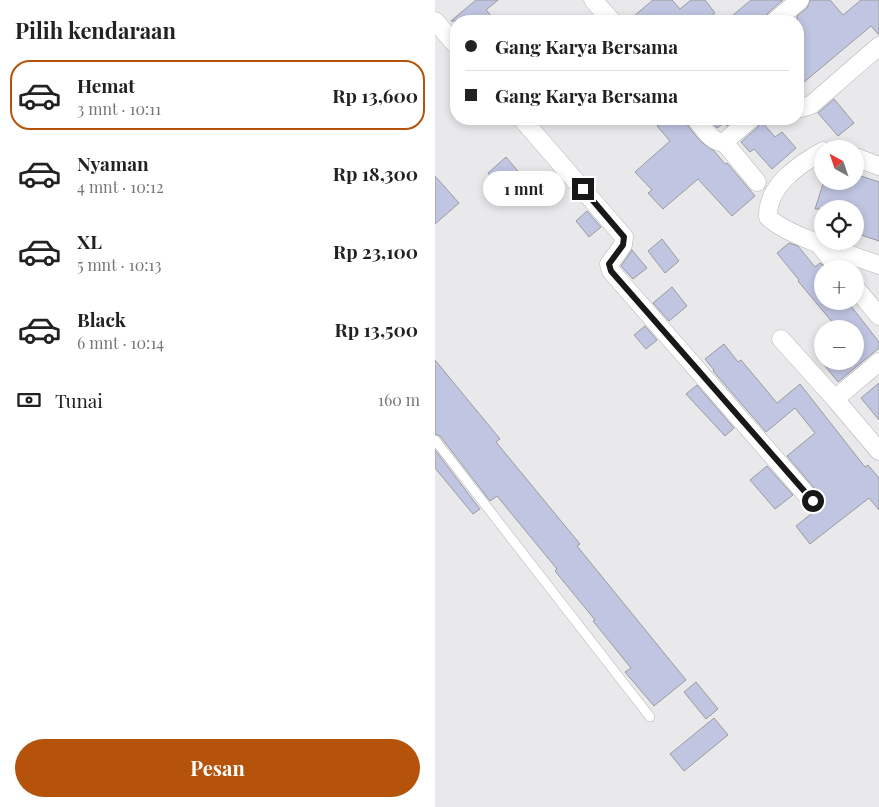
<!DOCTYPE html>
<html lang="id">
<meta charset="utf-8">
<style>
:root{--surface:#fff;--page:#f2f2f2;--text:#222;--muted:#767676;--line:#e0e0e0;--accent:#b45309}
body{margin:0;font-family:"Playfair Display",serif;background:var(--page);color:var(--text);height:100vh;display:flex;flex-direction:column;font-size:19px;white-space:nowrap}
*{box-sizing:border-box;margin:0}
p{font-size:16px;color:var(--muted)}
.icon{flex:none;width:28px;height:28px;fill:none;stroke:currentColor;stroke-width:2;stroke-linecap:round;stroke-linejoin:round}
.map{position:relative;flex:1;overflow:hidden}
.drawer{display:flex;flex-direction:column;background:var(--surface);width:435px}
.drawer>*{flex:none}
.hud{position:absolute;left:15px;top:15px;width:354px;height:110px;border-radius:20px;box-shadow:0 2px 8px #0003;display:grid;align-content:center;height:110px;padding:0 15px;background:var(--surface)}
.needle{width:32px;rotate:320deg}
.controls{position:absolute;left:379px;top:140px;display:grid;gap:10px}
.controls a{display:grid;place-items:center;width:50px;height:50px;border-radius:50%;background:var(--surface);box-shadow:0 2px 8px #0003;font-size:25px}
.end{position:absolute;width:22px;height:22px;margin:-11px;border:6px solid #181819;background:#fff;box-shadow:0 0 0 2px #fff}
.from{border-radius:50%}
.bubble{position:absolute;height:35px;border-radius:18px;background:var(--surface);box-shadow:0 2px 8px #0003;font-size:16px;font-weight:700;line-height:35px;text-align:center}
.hud b{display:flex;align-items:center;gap:18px;height:48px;font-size:19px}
.hud b+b{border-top:1px solid var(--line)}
.hud i{width:12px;height:12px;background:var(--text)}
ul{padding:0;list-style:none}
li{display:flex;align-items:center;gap:15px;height:70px;margin:0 10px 8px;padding:0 5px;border:2px solid transparent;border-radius:20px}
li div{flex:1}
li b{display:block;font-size:19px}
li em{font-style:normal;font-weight:700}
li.current{border-color:var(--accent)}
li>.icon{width:45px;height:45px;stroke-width:1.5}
h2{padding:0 15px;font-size:22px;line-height:60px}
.pay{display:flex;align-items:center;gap:12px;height:55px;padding:0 15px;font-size:19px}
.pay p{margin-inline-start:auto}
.button{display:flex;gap:10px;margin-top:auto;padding:10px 15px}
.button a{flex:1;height:58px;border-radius:30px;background:var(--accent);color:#fff;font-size:20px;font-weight:700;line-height:58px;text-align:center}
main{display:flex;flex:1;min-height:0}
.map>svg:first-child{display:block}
.building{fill:#c0c5e2;stroke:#9b9b9d}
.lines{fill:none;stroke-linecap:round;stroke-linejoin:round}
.lane-casing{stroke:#b4b4b7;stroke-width:10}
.street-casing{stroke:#b4b4b7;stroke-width:19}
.lane{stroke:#fff;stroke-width:9}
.street{stroke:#fff;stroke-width:18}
.route{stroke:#181819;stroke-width:6}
</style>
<main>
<section class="drawer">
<h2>Pilih kendaraan</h2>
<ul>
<li class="current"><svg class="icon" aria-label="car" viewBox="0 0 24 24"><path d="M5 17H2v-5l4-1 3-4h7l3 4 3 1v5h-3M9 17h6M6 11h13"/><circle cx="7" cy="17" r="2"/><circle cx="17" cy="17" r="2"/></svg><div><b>Hemat</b><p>3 mnt · 10:11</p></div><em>Rp 13,600</em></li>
<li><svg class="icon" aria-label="car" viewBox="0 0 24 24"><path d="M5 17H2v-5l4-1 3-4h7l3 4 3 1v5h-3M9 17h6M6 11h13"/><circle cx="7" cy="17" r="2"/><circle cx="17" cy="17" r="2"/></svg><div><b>Nyaman</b><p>4 mnt · 10:12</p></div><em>Rp 18,300</em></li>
<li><svg class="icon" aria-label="car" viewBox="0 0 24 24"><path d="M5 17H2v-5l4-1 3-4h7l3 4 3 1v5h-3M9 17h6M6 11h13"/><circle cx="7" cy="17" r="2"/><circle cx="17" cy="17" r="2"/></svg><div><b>XL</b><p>5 mnt · 10:13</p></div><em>Rp 23,100</em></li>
<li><svg class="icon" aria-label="car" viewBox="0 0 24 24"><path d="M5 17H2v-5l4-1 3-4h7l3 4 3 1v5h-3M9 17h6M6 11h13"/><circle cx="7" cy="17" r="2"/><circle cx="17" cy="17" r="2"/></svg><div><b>Black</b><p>6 mnt · 10:14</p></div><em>Rp 13,500</em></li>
</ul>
<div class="pay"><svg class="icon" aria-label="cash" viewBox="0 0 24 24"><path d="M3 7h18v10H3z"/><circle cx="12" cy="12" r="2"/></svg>Tunai<p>160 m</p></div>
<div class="button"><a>Pesan</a></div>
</section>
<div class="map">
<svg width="444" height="807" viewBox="0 0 444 807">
<rect width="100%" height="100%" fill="#e9e9ec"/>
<path class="building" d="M41 0H63L51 10 61 21H16Z
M218 0H237L245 9 256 0H270L280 13 270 21H193Z
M316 0H348L333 13 330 21H291Z
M375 0H395L408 15 426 0H444V35L436 26 362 88V16L372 8Z
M399 99 419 123 403 136 383 113Z
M230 119H251L253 126 265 141 279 151 290 164 292 163 320 196 297 216 263 179 228 209 213 193 217 190 200 172 235 141 222 126Z
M274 119H300L292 126 289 123 282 128Z
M326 121 340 137 347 132 361 148 337 169 319 149 315 152 306 142 323 127Z
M71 157 88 177 70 193 53 173Z
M420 174 444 182V241L420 233V209H380L389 181H420Z
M0 176 24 203 0 224Z
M152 211 166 227 154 237 141 221Z
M227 239 244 261 230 273 213 251Z
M354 243 363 246 380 267 385 263 388 265V301H412L444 342V348L403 382 386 361H420V329H403L363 281 364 280 342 253Z
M197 250 212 268 198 279 186 266Z
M237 287 252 306 234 321 218 303Z
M210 326 222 340 211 349 199 335Z
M289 344 303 362 306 360 342 403 365 384 430 467 433 465 444 478V510L434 498 375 544 361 526 391 502 352 456 380 433 360 408 331 432 278 371 279 370 270 359Z
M0 360 65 439 61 442 145 544 142 546 251 680 219 706 190 672 196 668 158 621 160 620 120 571 122 569 62 496 55 501 5 436 0 434Z
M444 383V420L426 398Z
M262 385 299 428 290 436 251 394Z
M0 450 45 509 38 514 0 468Z
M332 466 358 495 340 509 315 480Z
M261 682 283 709 271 719 249 692Z
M279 718 293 735 249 771 235 754Z"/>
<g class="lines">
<g class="lane-casing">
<path id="lane" d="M0 440 215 717"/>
</g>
<g class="street-casing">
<path id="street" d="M158 0 177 21
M0 21 21 45
M340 21 365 0
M362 109 376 105 444 46
M87 119 189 237 188 245 174 264 176 271 377 501
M261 119C268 127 277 144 289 142L322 182
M289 142 316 119
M388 151C363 165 332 186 333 217 352 236 417 255 444 265
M420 157 444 166
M383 243 404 269
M420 287 444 316
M346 339 400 399 444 362
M400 399 444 451"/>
</g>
<use href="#lane" class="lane"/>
<use href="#street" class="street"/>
</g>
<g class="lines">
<path class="route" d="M148 189 189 237 188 245 174 264 176 271 378 501"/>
</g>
</svg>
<div class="controls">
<a><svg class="needle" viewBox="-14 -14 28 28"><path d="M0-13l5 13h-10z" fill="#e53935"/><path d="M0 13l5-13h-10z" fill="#767676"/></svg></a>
<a><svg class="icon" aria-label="locate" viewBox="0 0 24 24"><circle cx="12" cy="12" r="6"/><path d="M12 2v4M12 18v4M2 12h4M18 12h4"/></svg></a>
<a>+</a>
<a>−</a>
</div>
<i class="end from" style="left:378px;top:501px"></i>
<i class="end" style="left:148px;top:189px"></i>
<div class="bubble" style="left:48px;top:171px;width:82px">1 mnt</div>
<div class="hud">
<b><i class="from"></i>Gang Karya Bersama</b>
<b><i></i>Gang Karya Bersama</b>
</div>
</div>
</main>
